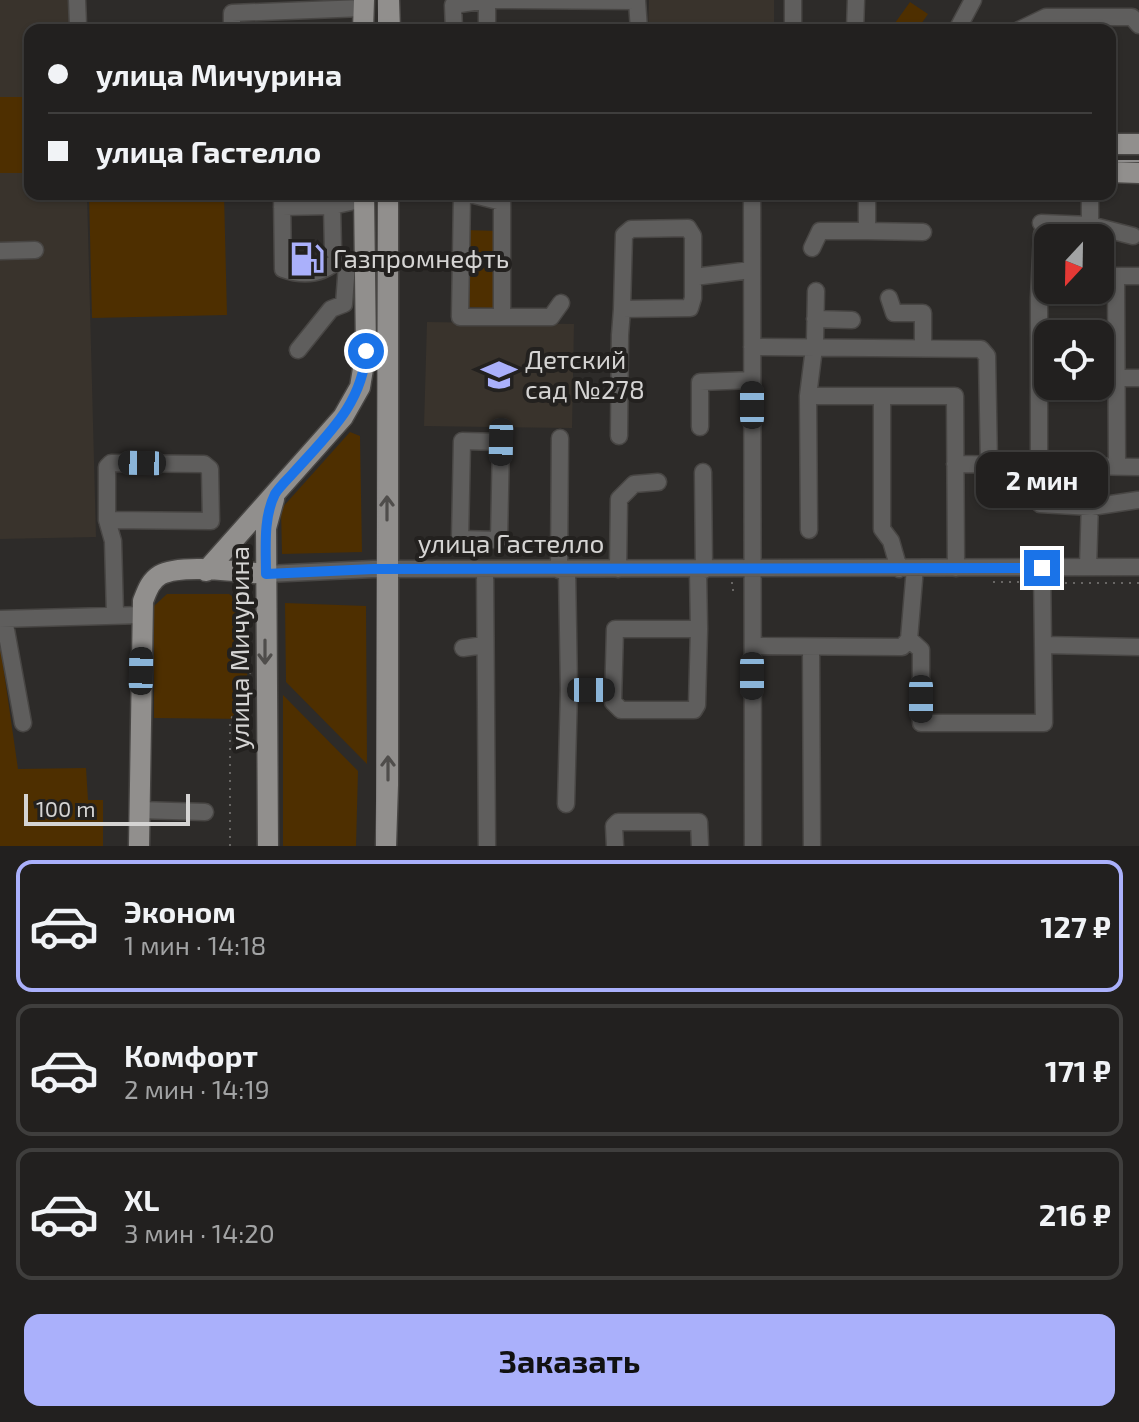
<!DOCTYPE html>
<html lang="ru">
<meta charset="utf-8">
<style>
:root{--surface:#22201f;--page:#2e2d2c;--text:#f1f3f6;--muted:#a2a3a4;--line:#3f3e3d;--accent:#aab0fb}
body{margin:0;font-family:"Exo 2",sans-serif;background:var(--page);color:var(--text);height:100vh;display:flex;flex-direction:column;font-size:30px;white-space:nowrap}
*{box-sizing:border-box;margin:0}
p{font-size:26px;color:var(--muted)}
.icon{flex:none;width:44px;height:44px;fill:none;stroke:currentColor;stroke-width:2;stroke-linecap:round;stroke-linejoin:round}
.map{position:relative;height:846px;overflow:hidden}
.sheet{display:flex;flex-direction:column;background:var(--surface);flex:1}
.sheet>*{flex:none}
.top-card{position:absolute;left:24px;top:24px;width:1092px;height:176px;border-radius:16px;box-shadow:0 2px 6px #0004,0 0 0 2px var(--line);display:grid;align-content:center;height:176px;padding:0 24px;background:var(--surface)}
.needle{width:52px;rotate:202deg}
.tools{position:absolute;left:1034px;top:224px;display:grid;gap:16px}
.tools a{display:grid;place-items:center;width:80px;height:80px;border-radius:16px;background:var(--surface);box-shadow:0 2px 6px #0004,0 0 0 2px var(--line);font-size:40px}
.scale{position:absolute;left:24px;bottom:20px;width:166px;box-sizing:border-box;padding-left:8px;border:4px solid #d5d4d3;border-top:0;font-size:22px;line-height:28px;white-space:nowrap;color:#d5d4d3;-webkit-text-stroke:6px #23211f;paint-order:stroke}
.end{position:absolute;width:36px;height:36px;margin:-18px;border:10px solid #1a73e8;background:#fff;box-shadow:0 0 0 4px #fff}
.from{border-radius:50%}
.bubble{position:absolute;height:56px;border-radius:16px;background:var(--surface);box-shadow:0 2px 6px #0004,0 0 0 2px var(--line);font-size:26px;font-weight:700;line-height:56px;text-align:center}
.car{position:absolute;width:24px;height:48px;margin:-24px -12px;border-radius:10px;box-shadow:0 0 6px 2px #0007;background:linear-gradient(#222 24%,#8ab4d8 0 40%,#222 0 76%,#8ab4d8 0 86%,#222 0)}
.top-card b{display:flex;align-items:center;gap:28px;height:76px;font-size:30px}
.top-card b+b{border-top:2px solid var(--line)}
.top-card i{width:20px;height:20px;background:var(--text)}
ul{padding:14px 0 0;list-style:none}
li{display:flex;align-items:center;gap:24px;height:132px;margin:0 16px 12px;padding:0 8px;border:4px solid var(--line);border-radius:16px}
li div{flex:1}
li b{display:block;font-size:30px}
li em{font-style:normal;font-weight:700}
li.on{border-color:var(--accent)}
li>.icon{width:72px;height:72px;stroke-width:1.5}
.button{display:flex;gap:16px;margin-top:auto;padding:16px 24px}
.button a{flex:1;height:92px;border-radius:16px;background:var(--accent);color:#111;font-size:32px;font-weight:700;line-height:92px;text-align:center}
.map>svg:first-child{display:block}
.built{fill:#39332c}
.green{fill:#4e2f00}
.lines{fill:none;stroke-linecap:round;stroke-linejoin:round}
.minor-casing{stroke:#484644;stroke-width:19}
.major-casing{stroke:#484644;stroke-width:23}
.path{stroke:#686664;stroke-width:2;stroke-dasharray:2 6;stroke-linecap:butt}
.minor{stroke:#5f5e5d;stroke-width:16}
.major{stroke:#918f8d;stroke-width:20}
.tram{stroke:#8f8d8c;stroke-width:2}
.oneway{stroke:#4f4d4b}
.route{stroke:#1a73e8;stroke-width:10}
.labels{text-anchor:middle;stroke-width:8;stroke-linejoin:round;paint-order:stroke}
.poi-label{font-size:26px;fill:#d5d4d3;stroke:#23211f;text-anchor:start}
.street-label{font-size:26px;fill:#d5d4d3;stroke:#23211f}
</style>
<div class="map">
<svg width="1139" height="846" viewBox="0 0 1139 846">
<rect width="100%" height="100%" fill="#2d2b29"/>
<path class="built" d="M0 0H76L77 30H30V97H0Z
M649 0H774V30H648Z
M0 173H30V194H87L96 537 0 539Z
M427 322 574 324 572 428 424 426Z"/>
<path class="green" d="M910 2 928 14 917 30H890Z
M0 97H30V173H0Z
M89 194H224L227 315 92 318Z
M465 230 499 231 498 308 464 307Z
M350 432 360 436 362 552 282 554 281 509Z
M167 594H229L246 606 248 719 154 718V606Z
M285 603 366 606 367 764 286 682Z
M0 644 18 769 86 768 88 800H103V846H0Z
M283 695 358 771 356 846H283Z"/>
<g class="lines">
<g class="minor-casing">
<path id="minor" d="M77 0 78 25
M496 0 637 1 639 30
M232 30V13L363 8
M454 30 453 5 487 0V30
M793 30V0
M855 30 856 0
M957 30 973 0
M1019 30 1046 17H1132L1139 25
M282 194 283 269C305 277 323 274 339 259L347 265 344 304 331 309 298 350
M462 194 460 317H551L561 303
M470 194 502 202V317
M752 194 753 846
M1090 194V238
M332 206 333 250 345 263
M282 207 332 206 364 199
M1041 223 1090 225 1133 236
M688 228 693 236V298L690 308 622 309 624 235 631 229Z
M867 231 923 232
M812 248 820 231H867V194
M0 251 35 250
M1100 276H1139
M1116 276 1117 466
M694 277 751 270
M889 298 894 313H923V348
M1039 298 1042 234H1068L1067 238
M815 319 852 320
M752 347 981 349 987 356 989 465
M1118 378H1139
M808 396H955L956 568
M882 397V529L891 541 899 569
M700 427V382L752 380
M619 436 620 335 622 309
M462 441 501 442 499 540 460 539Z
M955 464 1139 467
M1039 465V298L1041 292 1066 293V290
M1040 504 1091 507 1138 500
M107 520 211 521 210 469 204 464 111 463 107 467V520L113 541 115 614
M809 530 808 396 815 340 816 291
M1088 567 1091 468
M915 568 909 639 921 650V723H1044L1042 568
M485 569 487 846
M618 569 619 499 634 484 658 482
M559 570 560 438
M266 574 373 569 1139 567
M0 619 142 615
M4 619 23 723
M615 629H699L697 705 694 710H621L613 702Z
M699 629 698 570H704L703 472
M1044 645 1139 647
M753 646 902 647 909 639
M811 647 812 846
M463 648 484 645
M569 690H613
M566 804 569 690 567 570
M139 810 205 812
M615 846 614 826 618 822H699L700 846"/>
</g>
<g class="major-casing">
<path id="major" d="M389 0 390 30
M363 30 364 0
M1110 144H1139
M1110 172 1139 173
M206 571 343 417 360 387 366 351 364 194
M139 846 143 601C147 591 150 581 160 575 181 563 240 572 266 574
M268 846 266 528 274 499
M386 846 388 785V194"/>
</g>
<path class="path" d="M732 582V590H738
M993 582H1027
M1057 583H1139
M230 846V722L251 671"/>
<use href="#minor" class="minor"/>
<use href="#major" class="major"/>
<path class="tram" d="M379 0V30
M1110 161H1139
M377 846 379 194"/>
</g>
<defs><path id="oneway-shaft" d="M-6 0H5M1.5-3L5.5 0L1.5 3" fill="none" stroke-width="1.6" stroke-linecap="round" stroke-linejoin="round" transform="scale(2)"/></defs>
<g class="oneway">
<use href="#oneway-shaft" transform="translate(387 508) rotate(-90)"/>
<use href="#oneway-shaft" transform="translate(265 652) rotate(90)"/>
<use href="#oneway-shaft" transform="translate(388 768) rotate(-90)"/>
</g>
<g class="lines">
<path class="route" d="M366 351C363 403 328 434 295 471 289 478 280 486 275 494 263 518 266 548 266 574L373 569 1042 568"/>
</g>
<defs>
<g id="fuel-bare" transform="scale(2.76)"><path d="M-5.5-6h7V0h2V4h1.3V-2.5L3-4.5l.8-.8L6-3V5H2.5V1h-1V6h-7ZM-4.2-4.7v3.2H.2V-4.7Z" fill="#aab0fb" stroke="#23211f" stroke-width="2.5" paint-order="stroke"/></g>
<g id="school-bare" transform="scale(2.76)"><path d="M0-5L7-2L0 1L-7-2ZM-4 1L0 2.5L4 1V4Q0 6-4 4Z" fill="#aab0fb" stroke="#23211f" stroke-width="2.5" paint-order="stroke"/></g>
</defs>
<g fill-rule="evenodd">
<use href="#fuel-bare" x="307" y="259"/>
<use href="#school-bare" x="499" y="375"/>
</g>
<g class="labels">
<g class="poi-label">
<text x="333" y="268">Газпромнефть</text>
<text x="525" y="369">Детский<tspan x="525" dy="30">сад №278</tspan></text>
</g>
<g class="street-label">
<text x="511" y="553">улица Гастелло</text>
<text transform="translate(240 648) rotate(-90)" y="9">улица Мичурина</text>
</g>
</g>
</svg>
<div class="tools">
<a><svg class="needle" viewBox="-14 -14 28 28"><path d="M0-13l5 13h-10z" fill="#e53935"/><path d="M0 13l5-13h-10z" fill="#a2a3a4"/></svg></a>
<a><svg class="icon" aria-label="locate" viewBox="0 0 24 24"><circle cx="12" cy="12" r="6"/><path d="M12 2v4M12 18v4M2 12h4M18 12h4"/></svg></a>
</div>
<div class="scale">100 m</div>
<i class="end from" style="left:366px;top:351px"></i>
<i class="end" style="left:1042px;top:568px"></i>
<div class="bubble" style="left:976px;top:452px;width:132px">2 мин</div>
<i class="car" style="left:752px;top:405px;rotate:0deg"></i>
<i class="car" style="left:501px;top:442px;rotate:181deg"></i>
<i class="car" style="left:142px;top:463px;rotate:271deg"></i>
<i class="car" style="left:141px;top:671px;rotate:1deg"></i>
<i class="car" style="left:752px;top:676px;rotate:180deg"></i>
<i class="car" style="left:591px;top:690px;rotate:90deg"></i>
<i class="car" style="left:921px;top:699px;rotate:180deg"></i>
<div class="top-card">
<b><i class="from"></i>улица Мичурина</b>
<b><i></i>улица Гастелло</b>
</div>
</div>
<section class="sheet">
<ul>
<li class="on"><svg class="icon" aria-label="car" viewBox="0 0 24 24"><path d="M5 17H2v-5l4-1 3-4h7l3 4 3 1v5h-3M9 17h6M6 11h13"/><circle cx="7" cy="17" r="2"/><circle cx="17" cy="17" r="2"/></svg><div><b>Эконом</b><p>1 мин · 14:18</p></div><em>127 ₽</em></li>
<li><svg class="icon" aria-label="car" viewBox="0 0 24 24"><path d="M5 17H2v-5l4-1 3-4h7l3 4 3 1v5h-3M9 17h6M6 11h13"/><circle cx="7" cy="17" r="2"/><circle cx="17" cy="17" r="2"/></svg><div><b>Комфорт</b><p>2 мин · 14:19</p></div><em>171 ₽</em></li>
<li><svg class="icon" aria-label="car" viewBox="0 0 24 24"><path d="M5 17H2v-5l4-1 3-4h7l3 4 3 1v5h-3M9 17h6M6 11h13"/><circle cx="7" cy="17" r="2"/><circle cx="17" cy="17" r="2"/></svg><div><b>XL</b><p>3 мин · 14:20</p></div><em>216 ₽</em></li>
</ul>
<div class="button"><a>Заказать</a></div>
</section>
